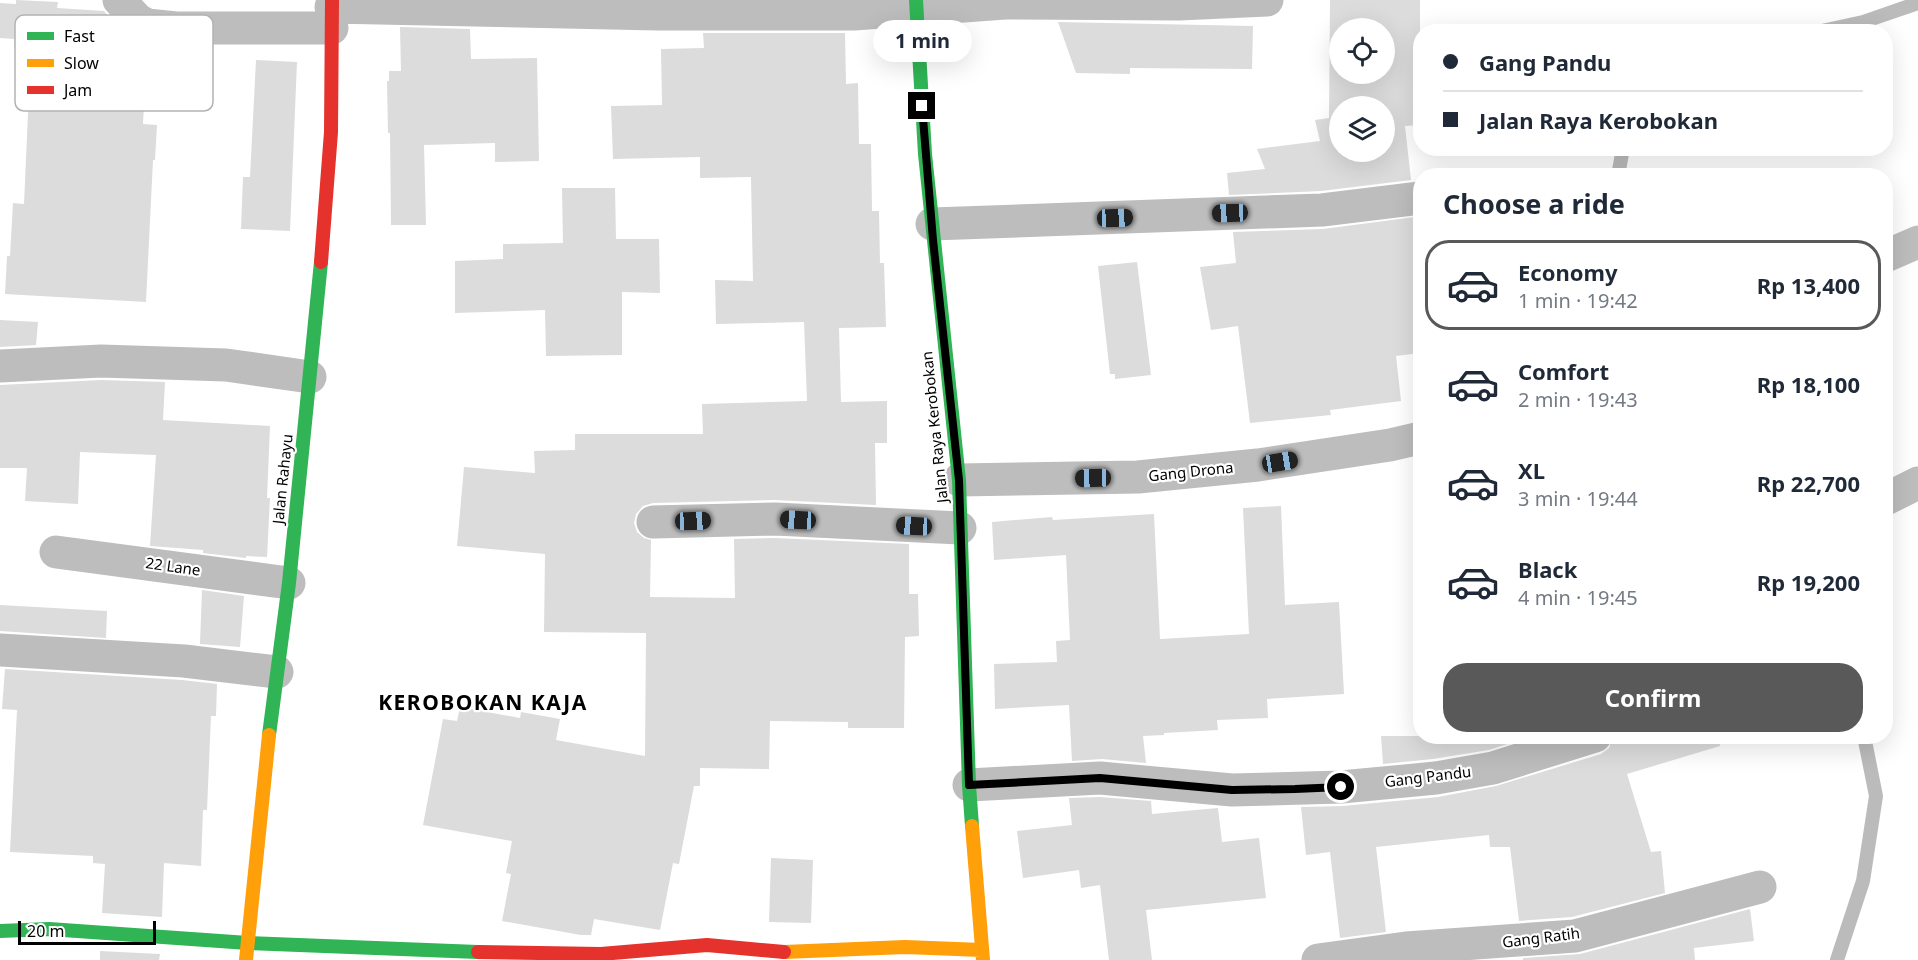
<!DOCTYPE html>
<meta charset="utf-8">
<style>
:root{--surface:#fff;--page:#f6f6f7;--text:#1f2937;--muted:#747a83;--line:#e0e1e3;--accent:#595959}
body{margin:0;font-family:"Noto Sans",sans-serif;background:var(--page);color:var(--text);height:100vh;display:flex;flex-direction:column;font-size:22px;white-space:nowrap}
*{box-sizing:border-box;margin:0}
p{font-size:20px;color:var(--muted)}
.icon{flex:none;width:33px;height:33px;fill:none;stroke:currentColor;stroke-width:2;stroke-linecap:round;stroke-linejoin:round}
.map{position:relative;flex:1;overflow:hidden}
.panel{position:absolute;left:1413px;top:168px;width:480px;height:576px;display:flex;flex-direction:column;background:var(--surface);border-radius:24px;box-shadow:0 6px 24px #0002}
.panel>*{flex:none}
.banner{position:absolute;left:1413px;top:24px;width:480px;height:132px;border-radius:24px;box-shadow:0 6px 24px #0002;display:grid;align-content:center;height:132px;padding:0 30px;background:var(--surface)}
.controls{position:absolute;left:1329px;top:18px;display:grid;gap:12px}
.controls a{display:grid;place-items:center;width:66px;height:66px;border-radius:50%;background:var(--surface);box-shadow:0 6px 24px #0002;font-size:30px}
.scale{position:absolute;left:18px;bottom:15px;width:138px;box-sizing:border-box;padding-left:6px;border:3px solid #000;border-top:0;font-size:16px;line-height:21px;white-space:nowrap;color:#000;-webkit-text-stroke:4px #fff;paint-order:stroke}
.end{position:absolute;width:27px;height:27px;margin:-14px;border:8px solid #000;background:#fff;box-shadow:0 0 0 3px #fff}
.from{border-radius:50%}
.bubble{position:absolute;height:42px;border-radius:21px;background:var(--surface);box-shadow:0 6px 24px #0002;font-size:20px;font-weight:700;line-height:42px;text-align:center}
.car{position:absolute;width:18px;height:36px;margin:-18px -9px;border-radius:8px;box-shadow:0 0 4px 2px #0007;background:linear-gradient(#222 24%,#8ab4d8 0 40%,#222 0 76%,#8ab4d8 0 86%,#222 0)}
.banner b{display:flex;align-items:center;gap:21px;height:57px;font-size:22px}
.banner b+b{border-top:2px solid var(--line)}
.banner i{width:15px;height:15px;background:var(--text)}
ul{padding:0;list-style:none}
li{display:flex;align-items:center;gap:18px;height:90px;margin:0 12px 9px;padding:0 18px;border:3px solid transparent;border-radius:24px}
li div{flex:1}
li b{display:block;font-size:22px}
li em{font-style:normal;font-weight:700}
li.on{border-color:var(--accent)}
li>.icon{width:54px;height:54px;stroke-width:1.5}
h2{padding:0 30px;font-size:27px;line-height:72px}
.primary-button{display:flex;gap:12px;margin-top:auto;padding:12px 30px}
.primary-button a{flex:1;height:69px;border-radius:24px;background:var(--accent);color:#fff;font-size:24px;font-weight:700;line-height:69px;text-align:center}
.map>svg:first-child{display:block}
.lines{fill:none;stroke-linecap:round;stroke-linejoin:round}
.stream{stroke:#bbb;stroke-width:14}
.building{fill:#dcdcdc;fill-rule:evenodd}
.street{stroke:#bdbdbd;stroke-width:33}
.fast{stroke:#30b455;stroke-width:14}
.slow{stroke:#ff9f0a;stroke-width:14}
.jam{stroke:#e5322d;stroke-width:14}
.route{stroke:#000;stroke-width:8}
.labels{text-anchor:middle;stroke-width:4.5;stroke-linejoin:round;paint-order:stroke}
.street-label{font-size:15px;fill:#000;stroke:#fff}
.district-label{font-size:21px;font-weight:bold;letter-spacing:1.5px;fill:#000;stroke:#fff}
.key{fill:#fff;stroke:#b2b2b2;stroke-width:1.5}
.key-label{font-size:16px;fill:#000}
</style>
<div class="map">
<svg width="1918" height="960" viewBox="0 0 1918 960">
<rect width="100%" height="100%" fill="#fff"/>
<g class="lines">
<path class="stream" d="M1817 32 1863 22 1918 3
M1618 176 1623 148
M1837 960 1863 881 1876 796 1864 736"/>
</g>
<path class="building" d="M16 0 58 2 57 8 104 11 109 17 106 67 146 68 143 124 157 125 155 160H153L146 302 5 294 7 256H10L13 203 24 204 29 91H19L21 47H14V39L0 38V3L16 4Z
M1330 0H1420V125L1405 126 1411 180 1321 191 1229 195 1227 173 1265 169 1257 149 1320 141 1315 120 1329 118ZM1340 28H1384V74H1340ZM1340 106H1384V152H1340Z
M1058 22 1253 26 1252 69 1130 68V74L1076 73Z
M400 27 470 29 471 59 537 58 539 161 495 162V143L424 145 426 225H391L390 133H388L387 81H389V71H401Z
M703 33H845L846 84 858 83 859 144H871L872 211H879L880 263H884L886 327 839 328 841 402 887 401V443H875L876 505 775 500 653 503 643 506 636 514 634 523 637 532 644 538 651 540 650 597 735 598 734 539 775 538 909 544V594H918L919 636 905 637 904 728H848V722L770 721 769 769 700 768V786H694L679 864 673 863 660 930 594 919 591 935H581L502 921 511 874 506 873 512 841 423 825 443 719 457 721 460 707 520 718 521 712 560 719 556 740 645 756 646 633 544 632 545 554 457 546 464 467 535 473 534 451 575 450V434H703L702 404 807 401 804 322 716 324 715 280 753 281 751 177 700 178V157L613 159 611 106 662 105 661 49 704 48Z
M256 60 297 62 290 231 241 229 243 177H250Z
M562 188H615L616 239H659L660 293 622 292V355L546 356 545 310 455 313V261L503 259V244L563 243Z
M1415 217 1420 262V353L1396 356 1401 401 1330 410 1331 415 1250 423 1238 326 1211 330 1200 267 1236 263 1233 232 1323 229Z
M1137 262 1151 375 1115 379V374H1110L1098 266Z
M0 320 38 322 36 345 0 347Z
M101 380 165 382 163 420 270 426 267 498H270L267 557 246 556V558L203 553V550L150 546 156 455 80 452 78 504 25 501 27 468H0V385Z
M1281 506 1285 605 1339 602 1344 694 1267 699 1268 718 1217 720 1218 730 1164 733V735L1143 736 1146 763 1102 759 1072 761 1069 705 995 709 994 664 1057 662 1056 641 1070 640 1066 555 994 560 992 522 1052 517 1053 520 1154 514 1160 639 1249 634 1243 508Z
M202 590 244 596 240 647 200 644Z
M0 605 107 611 106 638 0 631Z
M5 669 182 680 217 684 216 716H211L207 810H203L201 866 164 863 162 917 102 913 105 864 93 863V856L10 852 17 710 2 709Z
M1381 736H1531L1489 750 1433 759 1383 764Z
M1613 736H1719L1720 746 1627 774 1651 852 1661 851 1665 893 1572 917 1519 921 1510 847H1490L1489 835 1376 847 1386 932 1340 938 1330 852 1306 855 1301 807 1343 806 1438 797 1496 786 1601 754 1609 748Z
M1100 797 1151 801 1152 814 1218 808 1222 842 1259 838 1266 898 1146 910 1152 960H1109L1100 885 1081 888 1079 870 1023 878 1017 831 1072 825 1069 798Z
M771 858 813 860 811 923 769 922Z
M1750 909 1754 941 1694 948 1695 960H1523V958L1580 954Z
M100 951 160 954 159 960H100Z"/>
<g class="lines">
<path class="street" d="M119 0 138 20 147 25 176 28H332
M331 7 657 14H854L1005 3 1179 4 1267 0
M932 224 1322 210 1420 198
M1886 256 1918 242
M0 366 101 361 226 365 310 377
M959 480 1138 477 1258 465 1390 445 1420 438
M1886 499 1918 483
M653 522 775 519 960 528
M56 552 289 583
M0 650 184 661 277 672
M969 785 1100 778 1232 790 1341 787 1436 778 1493 768 1595 736
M1318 960 1406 948 1575 936 1760 887"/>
<path class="fast" d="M916 0 925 154 959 480 969 785 972 826
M269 735 289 583 321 262
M0 931 49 929 248 943 478 952"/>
<path class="slow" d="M972 826 983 960
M784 952 905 947 982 950
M246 960 269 735"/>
<path class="jam" d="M321 262 331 132 332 0
M478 952 601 954 707 945 784 952"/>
</g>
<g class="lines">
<path class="route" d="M922 106 933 240 959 480 969 785 1100 778 1232 790 1295 789 1341 787"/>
</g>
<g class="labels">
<g class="street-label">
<text transform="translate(935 427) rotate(-96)" y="5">Jalan Raya Kerobokan</text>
<text transform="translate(1191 472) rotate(-6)" y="5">Gang Drona</text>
<text transform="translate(283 479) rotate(-84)" y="5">Jalan Rahayu</text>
<text transform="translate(173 567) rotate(8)" y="5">22 Lane</text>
<text transform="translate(1428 777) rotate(-7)" y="5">Gang Pandu</text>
<text transform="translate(1541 938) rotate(-7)" y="5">Gang Ratih</text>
</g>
<g class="district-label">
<text x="483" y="710">KEROBOKAN KAJA</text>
</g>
</g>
<rect x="15" y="15" width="198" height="96" rx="9" class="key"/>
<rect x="27" y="32" width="27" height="8" fill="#30b455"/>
<rect x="27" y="59" width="27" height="8" fill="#ff9f0a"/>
<rect x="27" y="86" width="27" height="8" fill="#e5322d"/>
<g class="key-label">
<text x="64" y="42">Fast</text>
<text x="64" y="69">Slow</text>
<text x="64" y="96">Jam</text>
</g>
</svg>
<div class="controls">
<a><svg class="icon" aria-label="locate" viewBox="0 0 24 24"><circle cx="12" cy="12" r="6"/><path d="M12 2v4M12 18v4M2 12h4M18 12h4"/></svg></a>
<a><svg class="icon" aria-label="layers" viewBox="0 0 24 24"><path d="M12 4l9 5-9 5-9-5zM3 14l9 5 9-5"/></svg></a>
</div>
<div class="scale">20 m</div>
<i class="end from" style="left:1341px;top:787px"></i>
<i class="end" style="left:922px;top:106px"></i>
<div class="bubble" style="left:873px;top:20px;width:99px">1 min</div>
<i class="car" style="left:1230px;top:213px;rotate:268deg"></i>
<i class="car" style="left:1115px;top:218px;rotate:88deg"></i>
<i class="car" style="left:1280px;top:462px;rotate:81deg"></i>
<i class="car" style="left:1093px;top:478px;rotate:269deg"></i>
<i class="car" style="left:798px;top:520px;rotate:273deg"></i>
<i class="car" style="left:693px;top:521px;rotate:88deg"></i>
<i class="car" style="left:914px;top:526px;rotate:273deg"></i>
<div class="banner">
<b><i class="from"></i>Gang Pandu</b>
<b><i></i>Jalan Raya Kerobokan</b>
</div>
<section class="panel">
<h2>Choose a ride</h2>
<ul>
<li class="on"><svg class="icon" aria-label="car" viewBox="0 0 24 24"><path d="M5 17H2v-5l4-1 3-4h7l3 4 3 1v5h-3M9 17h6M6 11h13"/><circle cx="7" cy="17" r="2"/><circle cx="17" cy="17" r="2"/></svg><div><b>Economy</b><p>1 min · 19:42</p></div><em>Rp 13,400</em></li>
<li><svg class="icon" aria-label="car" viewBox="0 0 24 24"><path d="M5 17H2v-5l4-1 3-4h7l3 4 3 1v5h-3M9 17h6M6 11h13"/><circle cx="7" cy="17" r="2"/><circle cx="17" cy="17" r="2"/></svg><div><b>Comfort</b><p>2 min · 19:43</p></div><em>Rp 18,100</em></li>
<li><svg class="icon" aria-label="car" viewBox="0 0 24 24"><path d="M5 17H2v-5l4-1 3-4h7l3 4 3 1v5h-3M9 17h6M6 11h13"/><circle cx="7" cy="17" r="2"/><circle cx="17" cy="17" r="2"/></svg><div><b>XL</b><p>3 min · 19:44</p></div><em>Rp 22,700</em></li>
<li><svg class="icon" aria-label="car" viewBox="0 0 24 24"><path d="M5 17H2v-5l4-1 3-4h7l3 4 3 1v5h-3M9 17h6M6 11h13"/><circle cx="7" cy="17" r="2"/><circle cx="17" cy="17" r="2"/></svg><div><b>Black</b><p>4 min · 19:45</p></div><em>Rp 19,200</em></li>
</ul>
<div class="primary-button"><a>Confirm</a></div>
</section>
</div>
